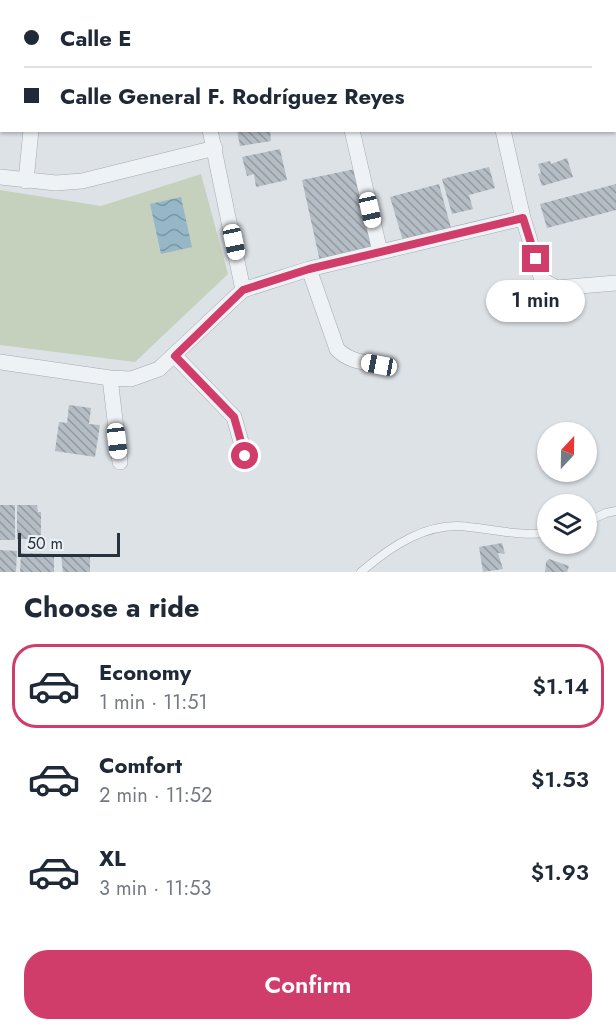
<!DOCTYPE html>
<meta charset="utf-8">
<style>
:root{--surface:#fff;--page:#f2f2f3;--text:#1f2937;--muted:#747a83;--line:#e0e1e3;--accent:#d03d6b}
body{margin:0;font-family:Jost,sans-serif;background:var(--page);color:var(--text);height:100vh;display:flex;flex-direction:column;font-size:22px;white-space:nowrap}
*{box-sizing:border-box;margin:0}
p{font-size:20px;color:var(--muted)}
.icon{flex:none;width:33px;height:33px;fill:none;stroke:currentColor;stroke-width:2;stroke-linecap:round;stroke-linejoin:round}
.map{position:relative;height:572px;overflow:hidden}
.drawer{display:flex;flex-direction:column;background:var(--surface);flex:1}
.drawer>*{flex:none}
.top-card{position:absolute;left:0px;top:0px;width:616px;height:132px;box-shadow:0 2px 4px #0004;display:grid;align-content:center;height:132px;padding:0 24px;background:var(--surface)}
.needle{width:39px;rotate:22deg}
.fabs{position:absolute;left:537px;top:422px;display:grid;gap:12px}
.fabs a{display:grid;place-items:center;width:60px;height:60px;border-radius:50%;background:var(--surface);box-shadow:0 2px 4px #0004;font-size:30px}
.scale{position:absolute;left:18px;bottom:15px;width:102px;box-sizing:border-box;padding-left:6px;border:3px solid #26323e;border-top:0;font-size:16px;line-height:21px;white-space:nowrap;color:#26323e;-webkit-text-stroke:4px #ecf1f5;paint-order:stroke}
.end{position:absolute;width:27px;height:27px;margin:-14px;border:8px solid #d03d6b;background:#fff;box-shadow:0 0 0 3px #fff}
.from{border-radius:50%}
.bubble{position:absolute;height:42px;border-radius:21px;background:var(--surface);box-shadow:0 2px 4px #0004;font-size:20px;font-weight:600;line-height:42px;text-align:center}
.car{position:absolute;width:18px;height:36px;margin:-18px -9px;border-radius:8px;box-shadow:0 0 4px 2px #0007;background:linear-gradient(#fff 24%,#345 0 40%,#fff 0 76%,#345 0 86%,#fff 0)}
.top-card b{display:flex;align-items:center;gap:21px;height:57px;font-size:22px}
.top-card b+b{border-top:2px solid var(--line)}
.top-card i{width:15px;height:15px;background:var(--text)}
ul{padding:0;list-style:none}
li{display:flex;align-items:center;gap:18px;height:84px;margin:0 12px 9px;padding:0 12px;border:3px solid transparent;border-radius:24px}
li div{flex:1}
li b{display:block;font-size:22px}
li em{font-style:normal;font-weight:600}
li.current{border-color:var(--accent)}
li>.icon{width:54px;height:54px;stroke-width:1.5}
h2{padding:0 24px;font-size:27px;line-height:72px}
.button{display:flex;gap:12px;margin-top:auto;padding:12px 24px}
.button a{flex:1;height:69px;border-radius:24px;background:var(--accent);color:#fff;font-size:24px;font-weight:600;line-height:69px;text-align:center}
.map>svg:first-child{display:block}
.pitch{fill:#c6d1bd}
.water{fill:url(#water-waves)}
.building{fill:url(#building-back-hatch)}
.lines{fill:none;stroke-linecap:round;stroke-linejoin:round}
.lane-casing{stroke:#a2aab1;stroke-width:9}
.street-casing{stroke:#a2aab1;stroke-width:16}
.lane{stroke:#eff2f5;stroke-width:8}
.street{stroke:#eff2f5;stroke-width:15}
.route{stroke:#d03d6b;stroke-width:8}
</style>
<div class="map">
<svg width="616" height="572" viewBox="0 0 616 572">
<defs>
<pattern id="water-waves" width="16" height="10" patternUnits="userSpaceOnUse" patternTransform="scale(1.5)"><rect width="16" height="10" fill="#96b7c8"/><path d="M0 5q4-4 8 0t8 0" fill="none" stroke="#7a95a4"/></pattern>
<pattern id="building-back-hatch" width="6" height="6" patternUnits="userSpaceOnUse" patternTransform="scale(1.5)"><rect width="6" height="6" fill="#b4bcc4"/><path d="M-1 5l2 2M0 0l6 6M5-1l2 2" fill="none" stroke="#9299a1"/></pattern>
</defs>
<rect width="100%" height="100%" fill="#dde2e7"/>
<path class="pitch" d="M201 174 228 274 135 362 0 345V190L101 206Z"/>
<path class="water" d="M181 197 192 247 161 254 150 204Z"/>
<path class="building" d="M237 130H270L271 141 240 146Z
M280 149 287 180 256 187 254 174 247 176 242 157Z
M567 158 573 177 542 186 538 174 541 173 538 164 550 161 551 164Z
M489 167 495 188 469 195 473 209 452 214 442 179Z
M360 168 380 252 321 266 302 180Z
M439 184 451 228 403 241 390 197Z
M616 184V210L547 228 540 204Z
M69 405 91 408 89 424 100 425 95 457 55 451 59 422 67 423Z
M0 505H15V540H0Z
M17 505H37L38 512H41V539H17Z
M502 543 505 554 498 553 503 569 483 572 479 547Z
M0 550 17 551 16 572H0Z
M21 553 54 554V572H20Z
M61 556H90V572H63Z
M549 559 569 566 567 572H545L546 562Z"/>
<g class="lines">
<g class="lane-casing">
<path id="lane" d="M586 522 606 513 616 511
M361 572C391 546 428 521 469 527 496 530 520 536 548 533"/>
</g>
<g class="street-casing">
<path id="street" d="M173 0V2
M322 0V2
M470 0 471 2
M615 41H616
M210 130 243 290
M352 130 380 252
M503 130 523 218 542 280 557 288 616 283
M0 177 56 183 82 181 215 148
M26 181 31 130
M309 269 337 349C348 361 363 362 379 365
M175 356 234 417 245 456
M0 362 110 378 131 379 159 369 243 290 309 269 523 218
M110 378 120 462"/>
</g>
<use href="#lane" class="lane"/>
<use href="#street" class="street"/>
</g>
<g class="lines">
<path class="route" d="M245 456 234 417 175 356 243 290 309 269 523 218 536 259"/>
</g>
</svg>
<div class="fabs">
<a><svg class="needle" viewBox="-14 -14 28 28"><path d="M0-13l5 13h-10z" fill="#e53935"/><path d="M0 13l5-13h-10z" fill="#747a83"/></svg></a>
<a><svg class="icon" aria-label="layers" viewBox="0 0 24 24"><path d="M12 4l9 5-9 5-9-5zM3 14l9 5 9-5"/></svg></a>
</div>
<div class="scale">50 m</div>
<i class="end from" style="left:245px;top:456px"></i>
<i class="end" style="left:536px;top:259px"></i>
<div class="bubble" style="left:486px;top:280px;width:99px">1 min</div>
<i class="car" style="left:370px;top:210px;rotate:167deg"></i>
<i class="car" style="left:234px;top:242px;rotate:168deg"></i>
<i class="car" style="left:379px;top:365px;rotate:281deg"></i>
<i class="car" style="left:117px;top:441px;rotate:173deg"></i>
<div class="top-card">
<b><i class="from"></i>Calle E</b>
<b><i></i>Calle General F. Rodríguez Reyes</b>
</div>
</div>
<section class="drawer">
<h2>Choose a ride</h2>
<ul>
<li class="current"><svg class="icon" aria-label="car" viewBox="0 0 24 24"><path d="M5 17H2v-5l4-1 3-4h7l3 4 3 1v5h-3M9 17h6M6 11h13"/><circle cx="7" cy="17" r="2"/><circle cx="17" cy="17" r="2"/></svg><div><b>Economy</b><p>1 min · 11:51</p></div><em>$1.14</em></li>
<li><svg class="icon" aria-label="car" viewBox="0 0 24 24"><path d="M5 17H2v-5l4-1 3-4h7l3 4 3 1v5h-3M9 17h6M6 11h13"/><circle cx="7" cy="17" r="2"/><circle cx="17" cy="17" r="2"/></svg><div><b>Comfort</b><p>2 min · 11:52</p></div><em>$1.53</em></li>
<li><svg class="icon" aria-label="car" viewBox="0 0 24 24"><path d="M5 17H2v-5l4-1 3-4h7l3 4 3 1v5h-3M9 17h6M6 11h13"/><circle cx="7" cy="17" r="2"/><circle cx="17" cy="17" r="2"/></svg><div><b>XL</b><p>3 min · 11:53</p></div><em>$1.93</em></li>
</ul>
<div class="button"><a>Confirm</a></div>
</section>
